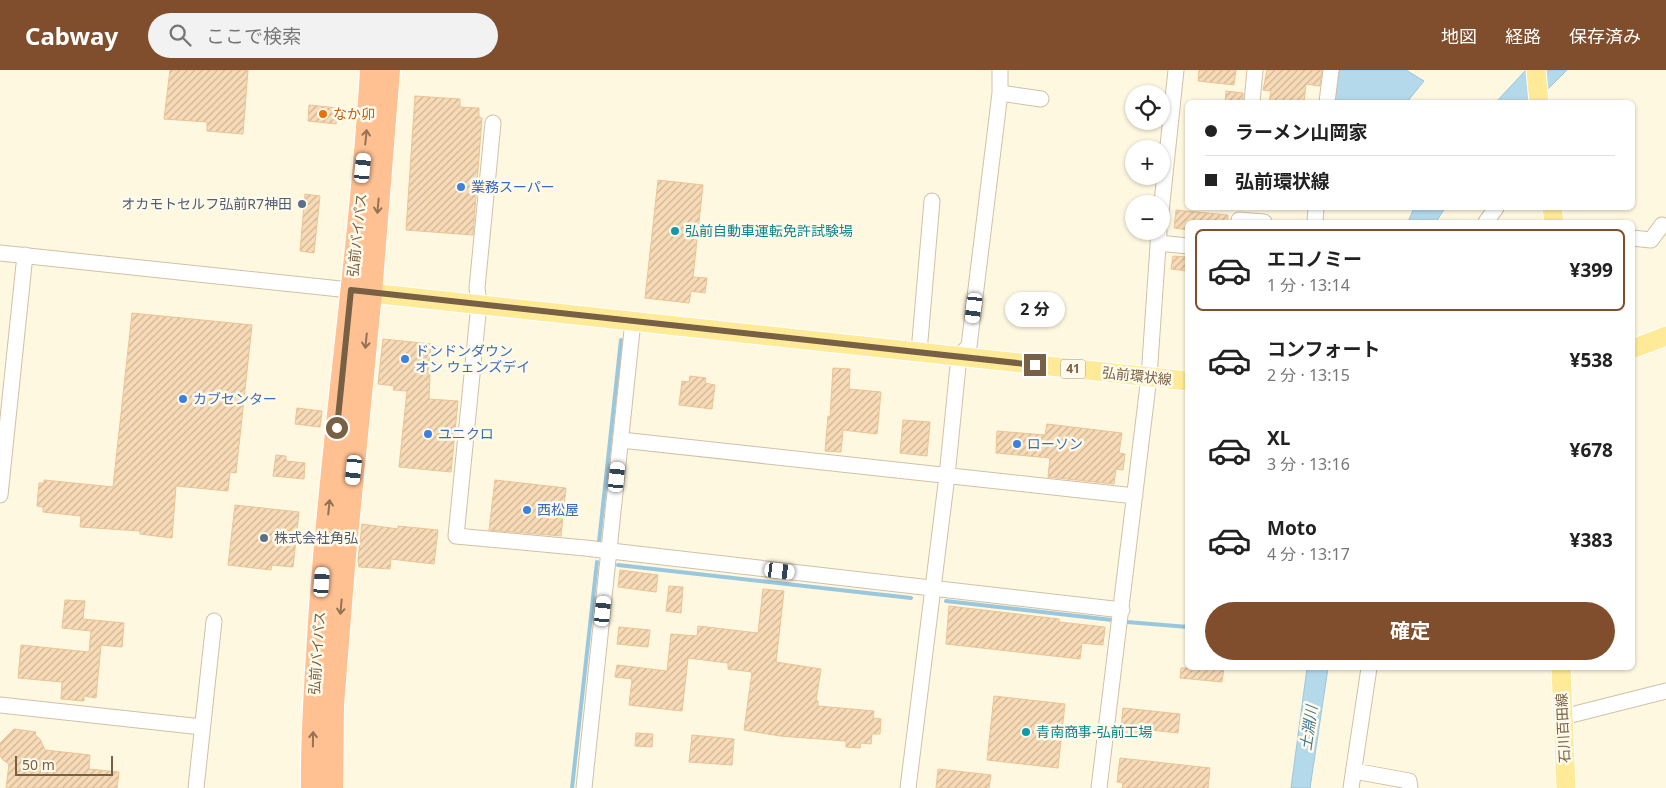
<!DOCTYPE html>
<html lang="ja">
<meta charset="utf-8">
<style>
:root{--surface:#fff;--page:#f2f2f2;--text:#222;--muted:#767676;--line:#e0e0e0;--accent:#814e2d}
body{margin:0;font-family:"Noto Sans","Noto Sans JP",sans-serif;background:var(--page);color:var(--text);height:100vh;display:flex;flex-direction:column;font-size:19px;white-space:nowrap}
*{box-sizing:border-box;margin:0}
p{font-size:16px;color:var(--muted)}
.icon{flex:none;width:28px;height:28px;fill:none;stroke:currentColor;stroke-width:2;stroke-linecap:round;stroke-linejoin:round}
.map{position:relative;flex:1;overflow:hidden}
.side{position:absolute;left:1185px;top:150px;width:450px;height:450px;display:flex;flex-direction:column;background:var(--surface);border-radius:8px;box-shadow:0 1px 4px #0004}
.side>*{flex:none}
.hud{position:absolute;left:1185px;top:30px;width:450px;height:110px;border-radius:8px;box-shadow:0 1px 4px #0004;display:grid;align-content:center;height:110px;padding:0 20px;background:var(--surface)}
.tools{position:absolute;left:1125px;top:15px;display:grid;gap:10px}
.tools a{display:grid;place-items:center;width:45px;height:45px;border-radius:50%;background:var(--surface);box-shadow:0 1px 4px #0004;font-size:25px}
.scale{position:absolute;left:15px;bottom:12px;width:98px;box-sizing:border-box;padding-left:5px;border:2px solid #786045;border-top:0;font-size:14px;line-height:18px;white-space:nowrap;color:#786045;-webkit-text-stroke:4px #fffaea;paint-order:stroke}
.end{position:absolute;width:22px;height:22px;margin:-11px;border:6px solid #786045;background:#fff;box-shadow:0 0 0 2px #fff}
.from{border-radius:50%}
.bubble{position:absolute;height:35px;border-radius:18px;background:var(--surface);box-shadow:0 1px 4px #0004;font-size:16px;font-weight:700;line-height:35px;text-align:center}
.car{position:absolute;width:15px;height:30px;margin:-15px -8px;border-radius:6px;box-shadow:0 0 4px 1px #0007;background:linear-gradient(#fff 24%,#345 0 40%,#fff 0 76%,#345 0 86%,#fff 0)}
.hud b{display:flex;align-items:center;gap:18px;height:48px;font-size:19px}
.hud b+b{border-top:1px solid var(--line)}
.hud i{width:12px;height:12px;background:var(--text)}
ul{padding:9px 0 0;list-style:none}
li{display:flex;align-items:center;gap:15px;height:82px;margin:0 10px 8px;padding:0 10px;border:2px solid transparent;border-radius:8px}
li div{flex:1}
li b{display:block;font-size:19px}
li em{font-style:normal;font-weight:700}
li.selected{border-color:var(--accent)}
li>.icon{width:45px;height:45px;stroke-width:1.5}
.button{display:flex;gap:10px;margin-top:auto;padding:10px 20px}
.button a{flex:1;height:58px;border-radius:30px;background:var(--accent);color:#fff;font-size:20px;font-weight:700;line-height:58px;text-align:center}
header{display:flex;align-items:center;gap:30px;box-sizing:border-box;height:70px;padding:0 25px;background:var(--accent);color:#fff}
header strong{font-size:24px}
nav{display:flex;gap:28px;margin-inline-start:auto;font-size:18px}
.search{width:350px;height:45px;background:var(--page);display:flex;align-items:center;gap:12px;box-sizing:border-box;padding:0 18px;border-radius:28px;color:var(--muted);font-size:19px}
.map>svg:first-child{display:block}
.water{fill:#b4d9ea;stroke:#99c7dd}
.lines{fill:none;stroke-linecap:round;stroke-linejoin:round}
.stream{stroke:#99c7dd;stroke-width:4}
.building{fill:url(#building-hatch);stroke:#ebc495}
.minor-casing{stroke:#d1c0a7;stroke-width:17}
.major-casing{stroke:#fff;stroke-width:21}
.highway-casing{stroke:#fff;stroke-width:24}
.minor{stroke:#fff;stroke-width:15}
.major{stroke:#ffea98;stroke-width:19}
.highway{stroke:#ffc092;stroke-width:22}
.oneway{stroke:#937354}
.route{stroke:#786045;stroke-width:6}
.food-dot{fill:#e8710a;stroke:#fffaea;stroke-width:2}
.shop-dot{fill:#3f7fe0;stroke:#fffaea;stroke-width:2}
.service-dot{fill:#5c6f8a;stroke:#fffaea;stroke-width:2}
.culture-dot{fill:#0f9aa8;stroke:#fffaea;stroke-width:2}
.labels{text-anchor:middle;stroke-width:5;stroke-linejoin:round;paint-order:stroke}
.shield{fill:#fffaea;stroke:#a08e76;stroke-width:1}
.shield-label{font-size:12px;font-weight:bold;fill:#786045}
.food-label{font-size:14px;fill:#c56008;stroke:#fffaea;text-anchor:start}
.shop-label{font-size:14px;fill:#366cbe;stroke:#fffaea;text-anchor:start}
.service-label{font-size:14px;fill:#4e5e75;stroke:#fffaea;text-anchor:end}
.culture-label{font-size:14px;fill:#0d838f;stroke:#fffaea;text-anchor:start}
.street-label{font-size:14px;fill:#786045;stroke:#fffaea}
.water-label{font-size:15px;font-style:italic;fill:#3f7895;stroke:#fffaea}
</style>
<header>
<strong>Cabway</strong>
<div class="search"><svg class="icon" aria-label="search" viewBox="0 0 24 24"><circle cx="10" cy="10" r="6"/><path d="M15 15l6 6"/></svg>ここで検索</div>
<nav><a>地図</a><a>経路</a><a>保存済み</a></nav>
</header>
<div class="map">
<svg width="1666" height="718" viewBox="0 0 1666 718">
<defs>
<pattern id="building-hatch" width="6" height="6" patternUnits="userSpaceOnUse" patternTransform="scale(1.25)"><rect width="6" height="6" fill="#f7dab6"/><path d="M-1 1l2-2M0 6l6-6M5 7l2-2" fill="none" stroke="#cdb496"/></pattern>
</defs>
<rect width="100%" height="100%" fill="#fef8e1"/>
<path class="water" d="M1339 0H1406L1424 11 1407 32H1335Z
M1526 0H1567L1535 32H1496Z
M1414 138H1445L1436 152H1408Z
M1307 598H1328L1310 718H1291Z"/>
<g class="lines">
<path class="stream" d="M599 472 621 270
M618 495 911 528
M946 531 1112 550
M1127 552 1188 557
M572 718 597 492"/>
</g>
<path class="building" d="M170 0H248L243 64 207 61V52L164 49Z
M1199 0H1236L1234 15 1198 11Z
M1267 0H1322L1320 16 1306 14 1304 32H1269L1271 21 1263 20Z
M1226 21 1243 23V32H1225Z
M415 26 460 29V37L479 38V47L482 48 473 165 406 160Z
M309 35 338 38 336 54 308 51Z
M658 110 703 115 693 207 707 208 705 223 691 221 689 233 645 228Z
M305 124 320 126 314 183 300 181Z
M1176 140 1228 145V152H1188V160L1174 158Z
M1173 186 1188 187V201L1171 199Z
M132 243 252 255 236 403 230 402 228 421 176 416 172 468 140 464V461L80 457 81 446 43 442V437L37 436 39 413H44V410L113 417Z
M383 269 431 274 428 304 430 305 429 329 458 331 451 402 399 397 407 321 393 320 394 316 378 314Z
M833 298 850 299 849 319 881 322 877 364 843 360 841 382 825 381 828 346 830 347Z
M690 306 706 308 705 313 715 315 712 339 679 335 682 311 689 312Z
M297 338 322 341 320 357 295 354Z
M903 350 930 352 927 386 900 383Z
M1047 354 1122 363 1119 383 1125 384 1123 400 1116 399 1114 414 1048 407 1050 388 996 383 997 361 1045 365Z
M276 385 286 386V391L305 393 304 409 273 406Z
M495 410 566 418 561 466 489 460Z
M235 435 299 442 293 497 272 495 271 500 228 495Z
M362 454 398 459V456L438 460 434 494 391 489 390 499 359 497 358 490Z
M620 500 658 505 656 522 618 517Z
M669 516 683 517 681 543 666 541Z
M763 519 784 521 776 592 821 599 816 630 818 631V636L874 641 873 648 881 649 880 664H872L871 674 861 673 860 678 846 677V671L780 666 744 660 752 602 728 599V593L688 588 682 641 629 635 632 609 615 607 617 595 667 601 671 564 697 566 698 556 758 563Z
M65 530 85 531 83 549 124 553 122 577 101 575 96 628 84 626V631L61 629 62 612 18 608 21 575 89 582 91 561 62 558Z
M949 536 1059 549V552L1105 557 1103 575 1082 573 1080 589 946 574Z
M619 557 650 560 648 577 617 574Z
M1181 598H1224L1222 612 1180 608Z
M994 626 1065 634 1058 698 987 690Z
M1123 638 1180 644 1178 663 1141 659 1140 668 1120 666Z
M14 659 36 662 35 665 40 669 45 680 90 685 89 699 119 702 117 718H6L9 694 3 690 0 686V673Z
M636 663 653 664 652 677 635 676Z
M692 665 734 669 732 695 689 692Z
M1120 688 1210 698 1208 718H1122L1123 713 1117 712Z
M938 699 991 705 989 718H936Z"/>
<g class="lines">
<g class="minor-casing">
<path id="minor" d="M1000 23 1041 29
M1252 32 1255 0
M1327 32 1331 0
M493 53 477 218 479 234 456 466 585 478 1122 540
M1161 142 1176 0
M1239 150 1264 152
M1315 152 1316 138
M1486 152 1496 138
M1632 168 1651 170 1662 155
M1158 173 1188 176
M0 183 359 221
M919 282 932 131
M621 370 1135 426
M0 425 25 185
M0 635 202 657
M1563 647 1666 621
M1354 701 1409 711 1410 718
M196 718 214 551
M584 718 633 251
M908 718 947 406 959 286 969 276 1000 23V0
M1099 718 1149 307 1159 161
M1351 718 1369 598"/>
</g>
<g class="major-casing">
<path id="major" d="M1536 0 1539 32
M1552 138 1554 152
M371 223 1188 311
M1632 279 1666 266
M1561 598 1566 718"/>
</g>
<g class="highway-casing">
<path id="highway" d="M312 718C311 663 316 607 319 552 331 368 360 185 371 0
M332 718 333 635 344 496 371 223 389 0"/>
</g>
<use href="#minor" class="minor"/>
<use href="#major" class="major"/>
<use href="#highway" class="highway"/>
</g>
<defs><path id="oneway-shaft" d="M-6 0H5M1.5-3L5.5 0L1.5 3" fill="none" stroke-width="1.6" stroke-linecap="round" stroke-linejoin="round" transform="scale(1.25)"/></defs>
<g class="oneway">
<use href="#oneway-shaft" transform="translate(366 67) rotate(-84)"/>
<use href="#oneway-shaft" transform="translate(378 136) rotate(95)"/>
<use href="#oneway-shaft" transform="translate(366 271) rotate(96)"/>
<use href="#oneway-shaft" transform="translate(329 437) rotate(-84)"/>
<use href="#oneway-shaft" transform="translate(341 537) rotate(95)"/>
<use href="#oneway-shaft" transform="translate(313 669) rotate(-89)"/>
</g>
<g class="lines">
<path class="route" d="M337 358 351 220 1035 295"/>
</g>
<circle class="food-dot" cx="323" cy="44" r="5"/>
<g class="shop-dot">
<circle cx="461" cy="117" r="5"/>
<circle cx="405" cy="289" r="5"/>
<circle cx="183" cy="329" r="5"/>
<circle cx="428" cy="364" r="5"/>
<circle cx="1017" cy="374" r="5"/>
<circle cx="527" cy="440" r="5"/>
</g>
<g class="service-dot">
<circle cx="302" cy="134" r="5"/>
<circle cx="264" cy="468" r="5"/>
</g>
<g class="culture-dot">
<circle cx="675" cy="161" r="5"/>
<circle cx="1026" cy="662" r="5"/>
</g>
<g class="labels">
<rect class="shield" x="1060.5" y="289.5" width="25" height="19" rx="4"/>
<g class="shield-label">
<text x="1073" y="303">41</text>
</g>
<g class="food-label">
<text x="333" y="49">なか卯</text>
</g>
<g class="shop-label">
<text x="471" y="122">業務スーパー</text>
<text x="415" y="286">ドンドンダウン<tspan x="415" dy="16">オン ウェンズデイ</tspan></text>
<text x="193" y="334">カブセンター</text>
<text x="438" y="369">ユニクロ</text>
<text x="1027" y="379">ローソン</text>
<text x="537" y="445">西松屋</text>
</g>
<g class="service-label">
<text x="292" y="139">オカモトセルフ弘前R7神田</text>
<text x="274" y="473" text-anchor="start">株式会社角弘</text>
</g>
<g class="culture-label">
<text x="685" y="166">弘前自動車運転免許試験場</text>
<text x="1036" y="667">青南商事-弘前工場</text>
</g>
<g class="street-label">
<text transform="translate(357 165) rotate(-84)" y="5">弘前バイパス</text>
<text transform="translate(1137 306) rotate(6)" y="5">弘前環状線</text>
<text transform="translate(317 583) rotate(-86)" y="5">弘前バイパス</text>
<text transform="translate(1563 658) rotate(-93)" y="5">石川百田線</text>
</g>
<g class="water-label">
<text transform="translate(1309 658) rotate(-82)" y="5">土淵川</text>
</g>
</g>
</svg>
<div class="tools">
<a><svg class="icon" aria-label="locate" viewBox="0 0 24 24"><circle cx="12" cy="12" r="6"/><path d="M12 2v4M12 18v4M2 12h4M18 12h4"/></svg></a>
<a>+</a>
<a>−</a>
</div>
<div class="scale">50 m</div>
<i class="end from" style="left:337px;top:358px"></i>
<i class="end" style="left:1035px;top:295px"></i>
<div class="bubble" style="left:1005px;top:222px;width:60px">2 分</div>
<i class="car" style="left:363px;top:98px;rotate:6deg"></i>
<i class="car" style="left:974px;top:238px;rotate:187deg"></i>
<i class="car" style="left:354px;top:400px;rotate:186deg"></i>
<i class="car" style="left:617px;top:407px;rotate:6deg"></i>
<i class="car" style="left:780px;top:501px;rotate:97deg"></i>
<i class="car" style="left:322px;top:512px;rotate:4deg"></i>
<i class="car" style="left:603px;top:541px;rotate:6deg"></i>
<div class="hud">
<b><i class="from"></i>ラーメン山岡家</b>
<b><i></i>弘前環状線</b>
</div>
<section class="side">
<ul>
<li class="selected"><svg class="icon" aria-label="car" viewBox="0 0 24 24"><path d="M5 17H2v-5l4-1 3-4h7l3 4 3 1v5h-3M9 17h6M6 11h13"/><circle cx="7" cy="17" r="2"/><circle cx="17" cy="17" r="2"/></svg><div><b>エコノミー</b><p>1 分 · 13:14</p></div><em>¥399</em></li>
<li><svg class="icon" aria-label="car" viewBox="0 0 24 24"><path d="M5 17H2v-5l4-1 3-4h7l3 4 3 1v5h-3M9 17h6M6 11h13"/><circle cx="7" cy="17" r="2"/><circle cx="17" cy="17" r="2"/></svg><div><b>コンフォート</b><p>2 分 · 13:15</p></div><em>¥538</em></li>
<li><svg class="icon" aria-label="car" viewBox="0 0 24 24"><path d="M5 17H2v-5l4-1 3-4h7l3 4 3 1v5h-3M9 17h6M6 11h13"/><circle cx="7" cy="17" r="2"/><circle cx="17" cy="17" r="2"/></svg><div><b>XL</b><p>3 分 · 13:16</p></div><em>¥678</em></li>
<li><svg class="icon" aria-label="car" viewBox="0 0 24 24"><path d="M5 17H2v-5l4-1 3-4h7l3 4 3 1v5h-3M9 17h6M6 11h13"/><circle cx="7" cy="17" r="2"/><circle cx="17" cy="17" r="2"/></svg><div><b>Moto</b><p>4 分 · 13:17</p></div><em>¥383</em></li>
</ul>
<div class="button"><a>確定</a></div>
</section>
</div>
